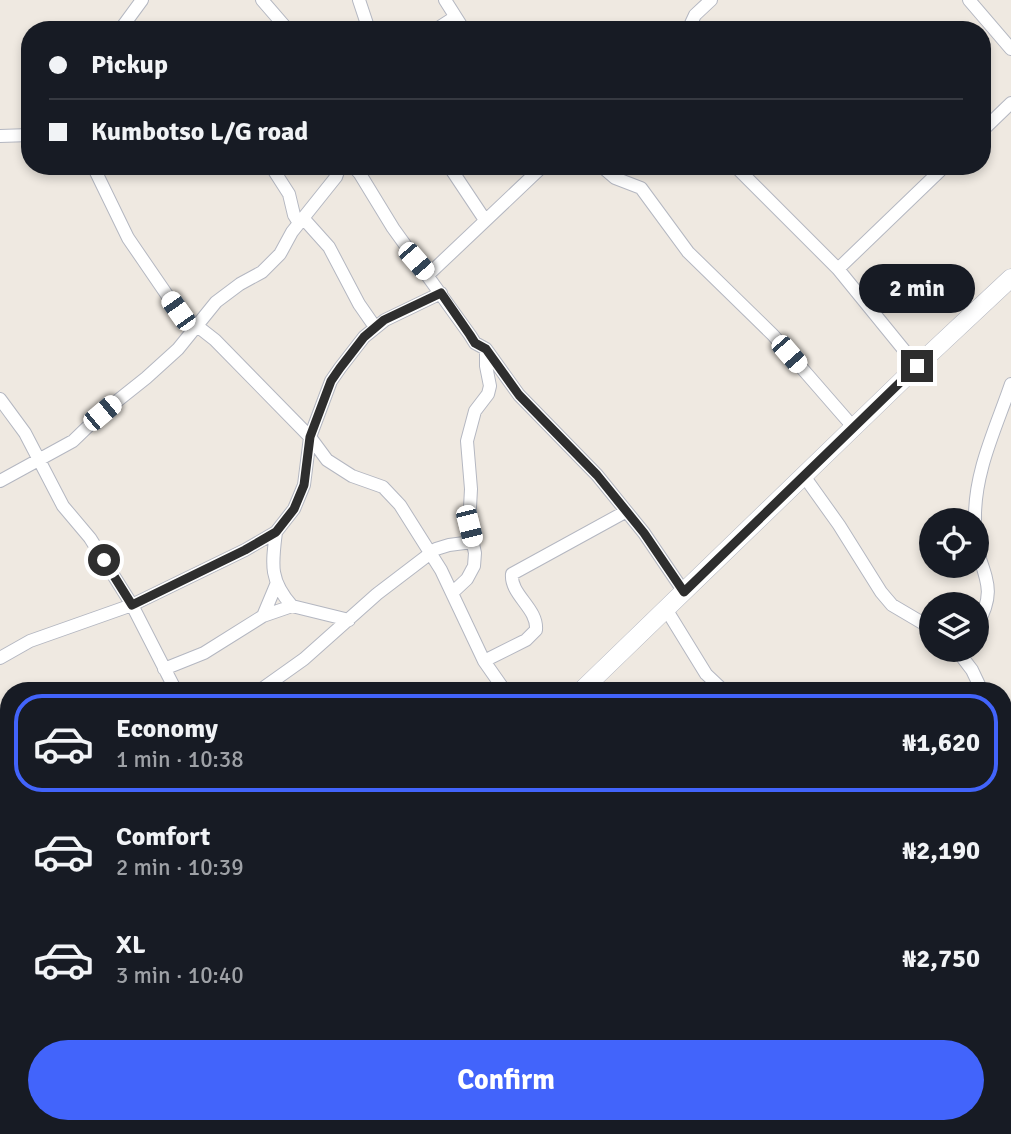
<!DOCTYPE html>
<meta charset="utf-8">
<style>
:root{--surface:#171b24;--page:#242831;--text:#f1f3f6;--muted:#9ea1a6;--line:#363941;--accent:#4264fb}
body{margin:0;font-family:Signika,sans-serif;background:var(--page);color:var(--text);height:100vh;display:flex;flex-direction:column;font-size:26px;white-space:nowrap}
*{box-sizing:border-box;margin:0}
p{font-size:23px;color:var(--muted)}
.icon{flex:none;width:38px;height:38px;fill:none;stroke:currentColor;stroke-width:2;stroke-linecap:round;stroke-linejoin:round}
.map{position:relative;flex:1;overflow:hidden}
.drawer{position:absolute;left:0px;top:682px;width:1012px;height:452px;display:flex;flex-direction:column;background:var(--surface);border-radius:28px 28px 0 0;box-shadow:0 4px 10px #0003}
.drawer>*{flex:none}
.guide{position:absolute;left:21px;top:21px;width:970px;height:154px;border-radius:28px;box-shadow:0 4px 10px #0003;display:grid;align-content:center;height:154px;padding:0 28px;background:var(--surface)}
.fabs{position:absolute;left:919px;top:508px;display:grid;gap:14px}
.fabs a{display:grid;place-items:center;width:70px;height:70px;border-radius:50%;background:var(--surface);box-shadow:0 4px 10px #0003;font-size:35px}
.end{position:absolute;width:32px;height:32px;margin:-16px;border:9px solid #2e2e2e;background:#fff;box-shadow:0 0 0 4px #fff}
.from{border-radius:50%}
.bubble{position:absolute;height:49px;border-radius:24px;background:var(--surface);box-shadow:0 4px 10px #0003;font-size:23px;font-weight:800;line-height:49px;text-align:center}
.car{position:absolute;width:21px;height:42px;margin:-21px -10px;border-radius:9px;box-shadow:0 0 5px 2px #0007;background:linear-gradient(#fff 24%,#345 0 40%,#fff 0 76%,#345 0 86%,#fff 0)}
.guide b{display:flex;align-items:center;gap:24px;height:66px;font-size:26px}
.guide b+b{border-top:2px solid var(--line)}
.guide i{width:18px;height:18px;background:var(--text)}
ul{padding:12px 0 0;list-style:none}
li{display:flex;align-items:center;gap:21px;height:98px;margin:0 14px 10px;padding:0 14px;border:4px solid transparent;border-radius:28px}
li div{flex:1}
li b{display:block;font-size:26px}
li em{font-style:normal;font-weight:800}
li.selected{border-color:var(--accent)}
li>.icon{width:63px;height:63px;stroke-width:1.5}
.button{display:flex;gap:14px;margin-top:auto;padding:14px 28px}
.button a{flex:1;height:80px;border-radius:42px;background:var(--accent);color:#fff;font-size:28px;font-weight:800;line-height:80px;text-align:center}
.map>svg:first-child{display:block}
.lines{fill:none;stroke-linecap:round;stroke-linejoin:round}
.minor-casing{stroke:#b4b7c1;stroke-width:14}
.secondary-casing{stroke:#b4b7c1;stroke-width:19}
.minor{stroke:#fff;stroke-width:12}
.secondary{stroke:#fff;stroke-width:18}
.route{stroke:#2e2e2e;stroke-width:9}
</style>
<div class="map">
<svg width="1011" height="1134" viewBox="0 0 1011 1134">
<rect width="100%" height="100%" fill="#efe9e1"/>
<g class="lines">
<g class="minor-casing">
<path id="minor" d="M262 0 288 30
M359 0 369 30
M445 0 464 30
M969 0 1011 49
M120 30 142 0
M435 30 455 17
M688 30 695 15 711 0
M982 131 1011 103
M0 136 30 135
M93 166 128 238 178 311 215 340 310 437 327 460 352 476 383 487 400 505 441 570 484 661 505 691
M271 166 289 194 294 215 299 223
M353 166 360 174 393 228 470 335 475 343 486 349 519 395 597 475 644 533 684 592
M449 166 485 220
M601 166 615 178 641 188 688 252 773 335 854 428
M735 166 838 269 917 366
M303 218 329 247 359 304 375 327
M838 269 945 166
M428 275 543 166
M0 399 25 433 63 506 90 538 132 605 176 691
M804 476 839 525 881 592 892 605 931 628
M0 481 73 441 102 413 146 378 178 349 216 302 240 284 262 272 280 254 292 232 336 177 340 166
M975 520C974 472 996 428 1011 384
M276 532C272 564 269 580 292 606
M976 547C987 581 996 593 976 627
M452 593 467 579 474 566 475 553 469 526 471 489 467 441 475 411 488 394 490 386 486 366V349
M666 609 706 674 724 691
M263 616 276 585
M956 649 972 670 982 691
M0 658 30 641 132 605 245 550 276 532 294 509 304 485 310 437 331 381 340 368 364 337 385 320 441 293
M484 661 526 640 536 630C538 608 510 595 512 574L625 512
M164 669 204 653 263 616 292 606 349 620
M259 691 304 659 377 594 436 549 449 545 472 542
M1003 771 1011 795
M0 806 9 820
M1003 845 1011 822
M1003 904 1011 908
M0 927 9 924
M155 1125 160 1134
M672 1125 674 1134
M852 1125 854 1134
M337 1134 338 1125"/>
</g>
<g class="secondary-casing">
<path id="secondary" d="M581 691 917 366 1011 278
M116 1134 125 1125"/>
</g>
<use href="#minor" class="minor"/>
<use href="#secondary" class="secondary"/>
</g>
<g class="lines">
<path class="route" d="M104 560 132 605 245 550 276 532 294 509 304 485 310 437 331 381 340 368 364 337 384 320 441 293 470 335 475 343 486 349 519 395 597 475 644 533 684 592 917 366"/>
</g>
</svg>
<div class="fabs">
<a><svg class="icon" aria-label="locate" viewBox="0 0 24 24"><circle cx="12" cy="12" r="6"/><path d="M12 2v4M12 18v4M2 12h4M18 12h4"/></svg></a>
<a><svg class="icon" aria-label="layers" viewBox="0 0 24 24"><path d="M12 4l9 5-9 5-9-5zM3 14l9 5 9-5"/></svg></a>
</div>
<i class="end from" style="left:104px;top:560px"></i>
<i class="end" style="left:917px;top:366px"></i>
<div class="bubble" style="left:859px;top:264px;width:116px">2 min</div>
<i class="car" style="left:416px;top:261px;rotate:139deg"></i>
<i class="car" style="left:178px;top:311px;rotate:325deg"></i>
<i class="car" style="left:789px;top:354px;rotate:139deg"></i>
<i class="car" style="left:102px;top:413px;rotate:50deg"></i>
<i class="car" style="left:469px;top:526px;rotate:166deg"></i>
<div class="guide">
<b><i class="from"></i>Pickup</b>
<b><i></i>Kumbotso L/G road</b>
</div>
<section class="drawer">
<ul>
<li class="selected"><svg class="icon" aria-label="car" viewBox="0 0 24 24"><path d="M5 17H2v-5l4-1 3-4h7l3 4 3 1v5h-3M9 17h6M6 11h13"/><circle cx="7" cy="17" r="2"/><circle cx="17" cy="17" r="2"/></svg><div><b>Economy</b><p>1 min · 10:38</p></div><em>₦1,620</em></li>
<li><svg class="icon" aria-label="car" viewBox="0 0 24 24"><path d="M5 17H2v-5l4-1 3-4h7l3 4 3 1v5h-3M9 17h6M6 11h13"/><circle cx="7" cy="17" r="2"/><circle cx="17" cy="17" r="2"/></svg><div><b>Comfort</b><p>2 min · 10:39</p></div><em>₦2,190</em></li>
<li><svg class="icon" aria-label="car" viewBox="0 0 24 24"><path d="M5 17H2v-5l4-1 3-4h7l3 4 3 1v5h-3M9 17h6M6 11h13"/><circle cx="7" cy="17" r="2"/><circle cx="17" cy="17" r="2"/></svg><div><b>XL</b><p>3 min · 10:40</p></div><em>₦2,750</em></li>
</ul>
<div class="button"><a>Confirm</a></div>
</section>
</div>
